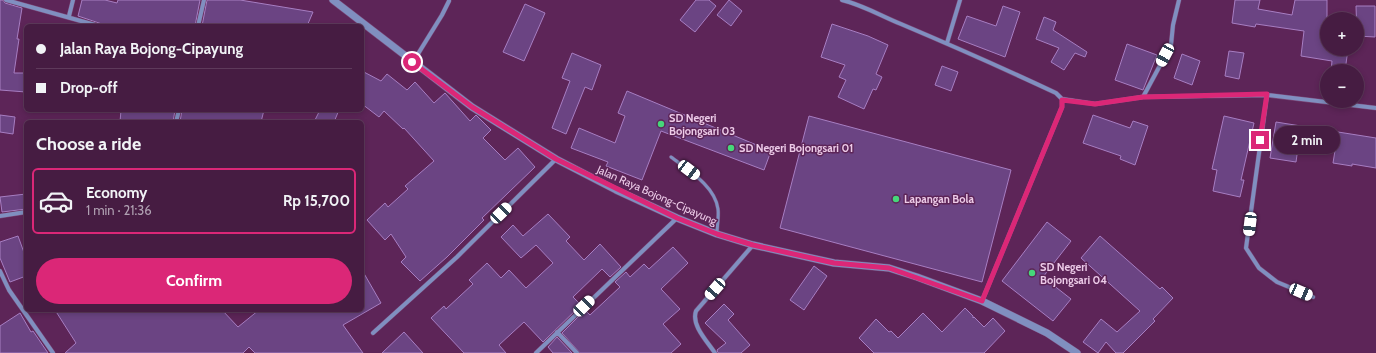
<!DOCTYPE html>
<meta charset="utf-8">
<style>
:root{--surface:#461c42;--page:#50294d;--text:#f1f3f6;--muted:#b0a1b2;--line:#5e3a5b;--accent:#db2777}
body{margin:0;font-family:Cabin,sans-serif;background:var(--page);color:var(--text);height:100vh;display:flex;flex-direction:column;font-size:15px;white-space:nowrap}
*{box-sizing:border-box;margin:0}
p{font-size:13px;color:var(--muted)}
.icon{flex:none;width:22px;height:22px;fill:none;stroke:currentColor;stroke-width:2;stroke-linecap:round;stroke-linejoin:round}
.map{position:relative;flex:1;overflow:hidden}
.sheet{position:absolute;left:24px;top:120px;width:340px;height:192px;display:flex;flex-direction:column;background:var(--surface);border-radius:6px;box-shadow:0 2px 6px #0003,0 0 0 1px var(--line)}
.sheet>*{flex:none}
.hud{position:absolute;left:24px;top:24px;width:340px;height:88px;border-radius:6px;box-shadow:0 2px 6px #0003,0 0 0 1px var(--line);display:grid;align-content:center;height:88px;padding:0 12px;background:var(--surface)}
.tools{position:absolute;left:1320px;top:12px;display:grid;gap:8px}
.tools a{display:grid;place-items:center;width:44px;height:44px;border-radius:50%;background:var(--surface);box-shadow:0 2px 6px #0003,0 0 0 1px var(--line);font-size:20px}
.end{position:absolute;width:18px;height:18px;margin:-9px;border:5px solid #db2777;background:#fff;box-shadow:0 0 0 2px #fff}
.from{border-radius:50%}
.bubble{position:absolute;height:28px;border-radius:14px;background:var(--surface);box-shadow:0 2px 6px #0003,0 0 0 1px var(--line);font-size:13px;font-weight:800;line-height:28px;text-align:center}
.car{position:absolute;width:12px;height:24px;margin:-12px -6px;border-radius:5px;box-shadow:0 0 3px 1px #0007;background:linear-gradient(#fff 24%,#345 0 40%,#fff 0 76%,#345 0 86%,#fff 0)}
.hud b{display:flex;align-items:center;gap:14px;height:38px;font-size:15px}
.hud b+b{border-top:1px solid var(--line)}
.hud i{width:10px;height:10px;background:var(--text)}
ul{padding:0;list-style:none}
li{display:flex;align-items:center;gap:12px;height:66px;margin:0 8px 6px;padding:0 4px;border:2px solid var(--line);border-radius:6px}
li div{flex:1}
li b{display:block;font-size:15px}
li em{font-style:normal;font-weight:800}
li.active{border-color:var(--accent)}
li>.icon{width:36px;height:36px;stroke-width:1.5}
h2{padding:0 12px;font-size:18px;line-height:48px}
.action{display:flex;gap:8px;margin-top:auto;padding:8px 12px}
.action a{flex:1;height:46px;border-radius:24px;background:var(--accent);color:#fff;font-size:16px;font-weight:800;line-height:46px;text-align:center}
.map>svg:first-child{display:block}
.building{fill:#6b4483;stroke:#a77ec2}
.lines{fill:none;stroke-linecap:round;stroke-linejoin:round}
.service-casing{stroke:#7a4675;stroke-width:4}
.minor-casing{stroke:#7a4675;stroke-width:5}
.tertiary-casing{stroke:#7a4675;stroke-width:8}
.service{stroke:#808fc0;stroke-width:3}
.minor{stroke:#808fc0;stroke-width:4}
.tertiary{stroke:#808fc0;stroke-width:7}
.route{stroke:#db2777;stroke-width:5}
.poi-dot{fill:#46d77a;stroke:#5d2558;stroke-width:1.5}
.labels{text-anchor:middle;stroke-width:3;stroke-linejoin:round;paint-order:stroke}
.poi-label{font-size:11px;font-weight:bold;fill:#edcbe8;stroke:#5d2558;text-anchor:start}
.street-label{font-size:11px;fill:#edcbe8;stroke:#5d2558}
</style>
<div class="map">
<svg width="1376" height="353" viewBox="0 0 1376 353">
<rect width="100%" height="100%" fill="#5d2558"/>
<path class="building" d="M0 0H3L5 3 22 8 17 39H19L14 73H26V92L0 90Z
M82 0H105L117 3 118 0H200L195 26H108L78 16Z
M207 0H240L313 12 307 26H202Z
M696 0H709L716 6 695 32 680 20Z
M729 0 742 11 731 26 717 15Z
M1235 0H1260L1258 9 1292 15 1295 0H1327V49H1348L1345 71H1331L1332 61 1301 56 1304 31 1256 24 1255 27 1232 23Z
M525 4 545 13 524 61 503 52Z
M1003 6 1020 12 1005 57 958 39 967 16 996 26Z
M1356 6H1375V37L1357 36Z
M1044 17 1056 22 1053 30 1087 52 1085 57 1075 53 1064 70 1051 62 1059 48 1036 39Z
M832 24 868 36 888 45 876 74 882 77 876 90 873 89 864 109 838 97 846 80 839 77 845 65 821 57Z
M1127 44 1157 55 1143 90 1115 80Z
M1229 51 1244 53 1239 79 1225 76Z
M572 53 601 65 592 90 585 87 566 134 552 128 570 81 562 78Z
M1182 54 1200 61 1192 85 1174 78Z
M942 66 958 72 951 91 935 85Z
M362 71 381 81 387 74 407 90 415 82 434 103 445 93 470 121 476 115 491 130 483 138 505 160 518 148 535 167 482 218 484 220 447 257 420 281 401 262 406 257 391 234 385 240 367 220 385 203 388 207 408 189 405 186 434 161 404 128 403 129 384 111 379 117 362 104Z
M627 91 771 151 764 170 661 131 642 180 606 166 608 162 571 148 579 128 615 143 625 116 618 113Z
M121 110H175L173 122H120Z
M182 110H264L261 122H180Z
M320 110H339L334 122H314Z
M0 115 15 117 13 134 0 132Z
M1093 115 1130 128 1133 121 1148 126 1135 165 1120 159 1121 156 1083 143Z
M809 116 1011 170 982 282 780 228Z
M1224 116 1254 123 1241 180H1244L1240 197 1213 191 1217 170 1212 169Z
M1276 122 1301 126 1296 162 1270 158Z
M1338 132 1376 138V168L1352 164V166L1333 163Z
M26 194V209L2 212 0 197Z
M548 214 570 237 566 241 584 260 600 244 621 267 610 277 602 269 573 297 581 305 543 342 524 322 499 345 506 353H464L431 318 444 306 446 309 473 284 469 280 487 263 501 278 509 270 526 288 553 263 536 245 521 258 501 237 513 225 523 236Z
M1047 222 1071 241 1043 277 1071 299 1053 321 1002 281Z
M18 236 26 258V276L10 282 0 258V242Z
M1100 236 1160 289 1162 287 1173 298 1153 319 1155 321 1123 353H1116L1106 342 1098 353 1083 342 1101 319 1117 332 1140 311 1081 258Z
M673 247 688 263 661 289 680 309 663 324 681 344 671 353H580L562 333 585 310 590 315 620 287 615 282 626 272 630 277 644 264 649 269Z
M814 266 827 276 804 310 790 300Z
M362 270 381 303 343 325 363 353H255L249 347 243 353H65L76 343 55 310H222L238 327 259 310H362Z
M724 304 734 314 728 320 750 345 741 353H718L717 350 726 343 705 323Z
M965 308 973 316V318L974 317 984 327 993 318 1005 331 984 353H874L859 338 876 319 889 332 891 331 898 338 923 313 942 332Z
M20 313 31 332 33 331 48 353H0V326Z
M404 332 423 353H382Z
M557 337 572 353H553L548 347Z"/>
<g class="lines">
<g class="service-casing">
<path id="service" d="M671 157C688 170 715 186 718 209 719 217 717 226 717 234"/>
</g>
<g class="minor-casing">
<path id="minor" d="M6 0 99 26
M842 0C863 5 881 16 901 24 953 46 1005 69 1056 93L1062 99V107L982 301
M69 16 73 0
M198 26 204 0
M947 43 960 0
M413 62 442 15 449 1
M1267 95 1246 248 1259 268 1277 282 1313 297
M1143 97 1171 45 1173 25 1179 0
M1062 99 1095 104 1143 97 1267 95 1376 108
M176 122 179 110
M0 216 26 212
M0 271 9 290 53 353
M557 332 577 353
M373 333 457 257 556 159
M536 353 677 218
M715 353C707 341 691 325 696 311L753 245"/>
</g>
<g class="tertiary-casing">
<path id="tertiary" d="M333 0 472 107 556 159 616 190 677 218 717 234 753 245 834 263 889 268 917 277 982 301 1047 333 1077 353"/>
</g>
<use href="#service" class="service"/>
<use href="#minor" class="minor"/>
<use href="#tertiary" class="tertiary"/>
</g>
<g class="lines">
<path class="route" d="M412 62 472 107 556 159 677 218 717 234 753 245 834 263 889 268 982 301 1062 107V100L1095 104 1143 97 1267 94 1260 140"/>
</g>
<g class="poi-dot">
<circle cx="661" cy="124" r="4"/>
<circle cx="731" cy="148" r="4"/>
<circle cx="896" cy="199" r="4"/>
<circle cx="1032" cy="273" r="4"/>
</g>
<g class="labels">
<g class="poi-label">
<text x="669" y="122">SD Negeri<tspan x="669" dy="13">Bojongsari 03</tspan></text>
<text x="739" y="152">SD Negeri Bojongsari 01</text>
<text x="904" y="203">Lapangan Bola</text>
<text x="1040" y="271">SD Negeri<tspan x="1040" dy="13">Bojongsari 04</tspan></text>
</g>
<g class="street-label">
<text transform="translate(657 195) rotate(24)" y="4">Jalan Raya Bojong-Cipayung</text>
</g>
</g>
</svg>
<div class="tools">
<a>+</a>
<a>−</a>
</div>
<i class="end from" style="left:412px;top:62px"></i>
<i class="end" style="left:1260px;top:140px"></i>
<div class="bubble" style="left:1274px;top:126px;width:66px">2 min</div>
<i class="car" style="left:1165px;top:55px;rotate:208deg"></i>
<i class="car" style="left:689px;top:170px;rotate:127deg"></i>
<i class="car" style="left:501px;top:213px;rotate:46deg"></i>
<i class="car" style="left:1250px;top:224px;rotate:187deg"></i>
<i class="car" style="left:715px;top:289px;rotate:221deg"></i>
<i class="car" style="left:1301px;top:292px;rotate:113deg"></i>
<i class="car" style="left:584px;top:306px;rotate:46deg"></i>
<div class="hud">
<b><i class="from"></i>Jalan Raya Bojong-Cipayung</b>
<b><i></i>Drop-off</b>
</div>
<section class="sheet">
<h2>Choose a ride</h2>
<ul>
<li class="active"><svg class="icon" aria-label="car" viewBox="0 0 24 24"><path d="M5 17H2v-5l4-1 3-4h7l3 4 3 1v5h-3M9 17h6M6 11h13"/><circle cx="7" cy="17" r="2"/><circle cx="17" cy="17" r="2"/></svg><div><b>Economy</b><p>1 min · 21:36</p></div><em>Rp 15,700</em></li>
</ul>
<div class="action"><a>Confirm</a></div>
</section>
</div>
